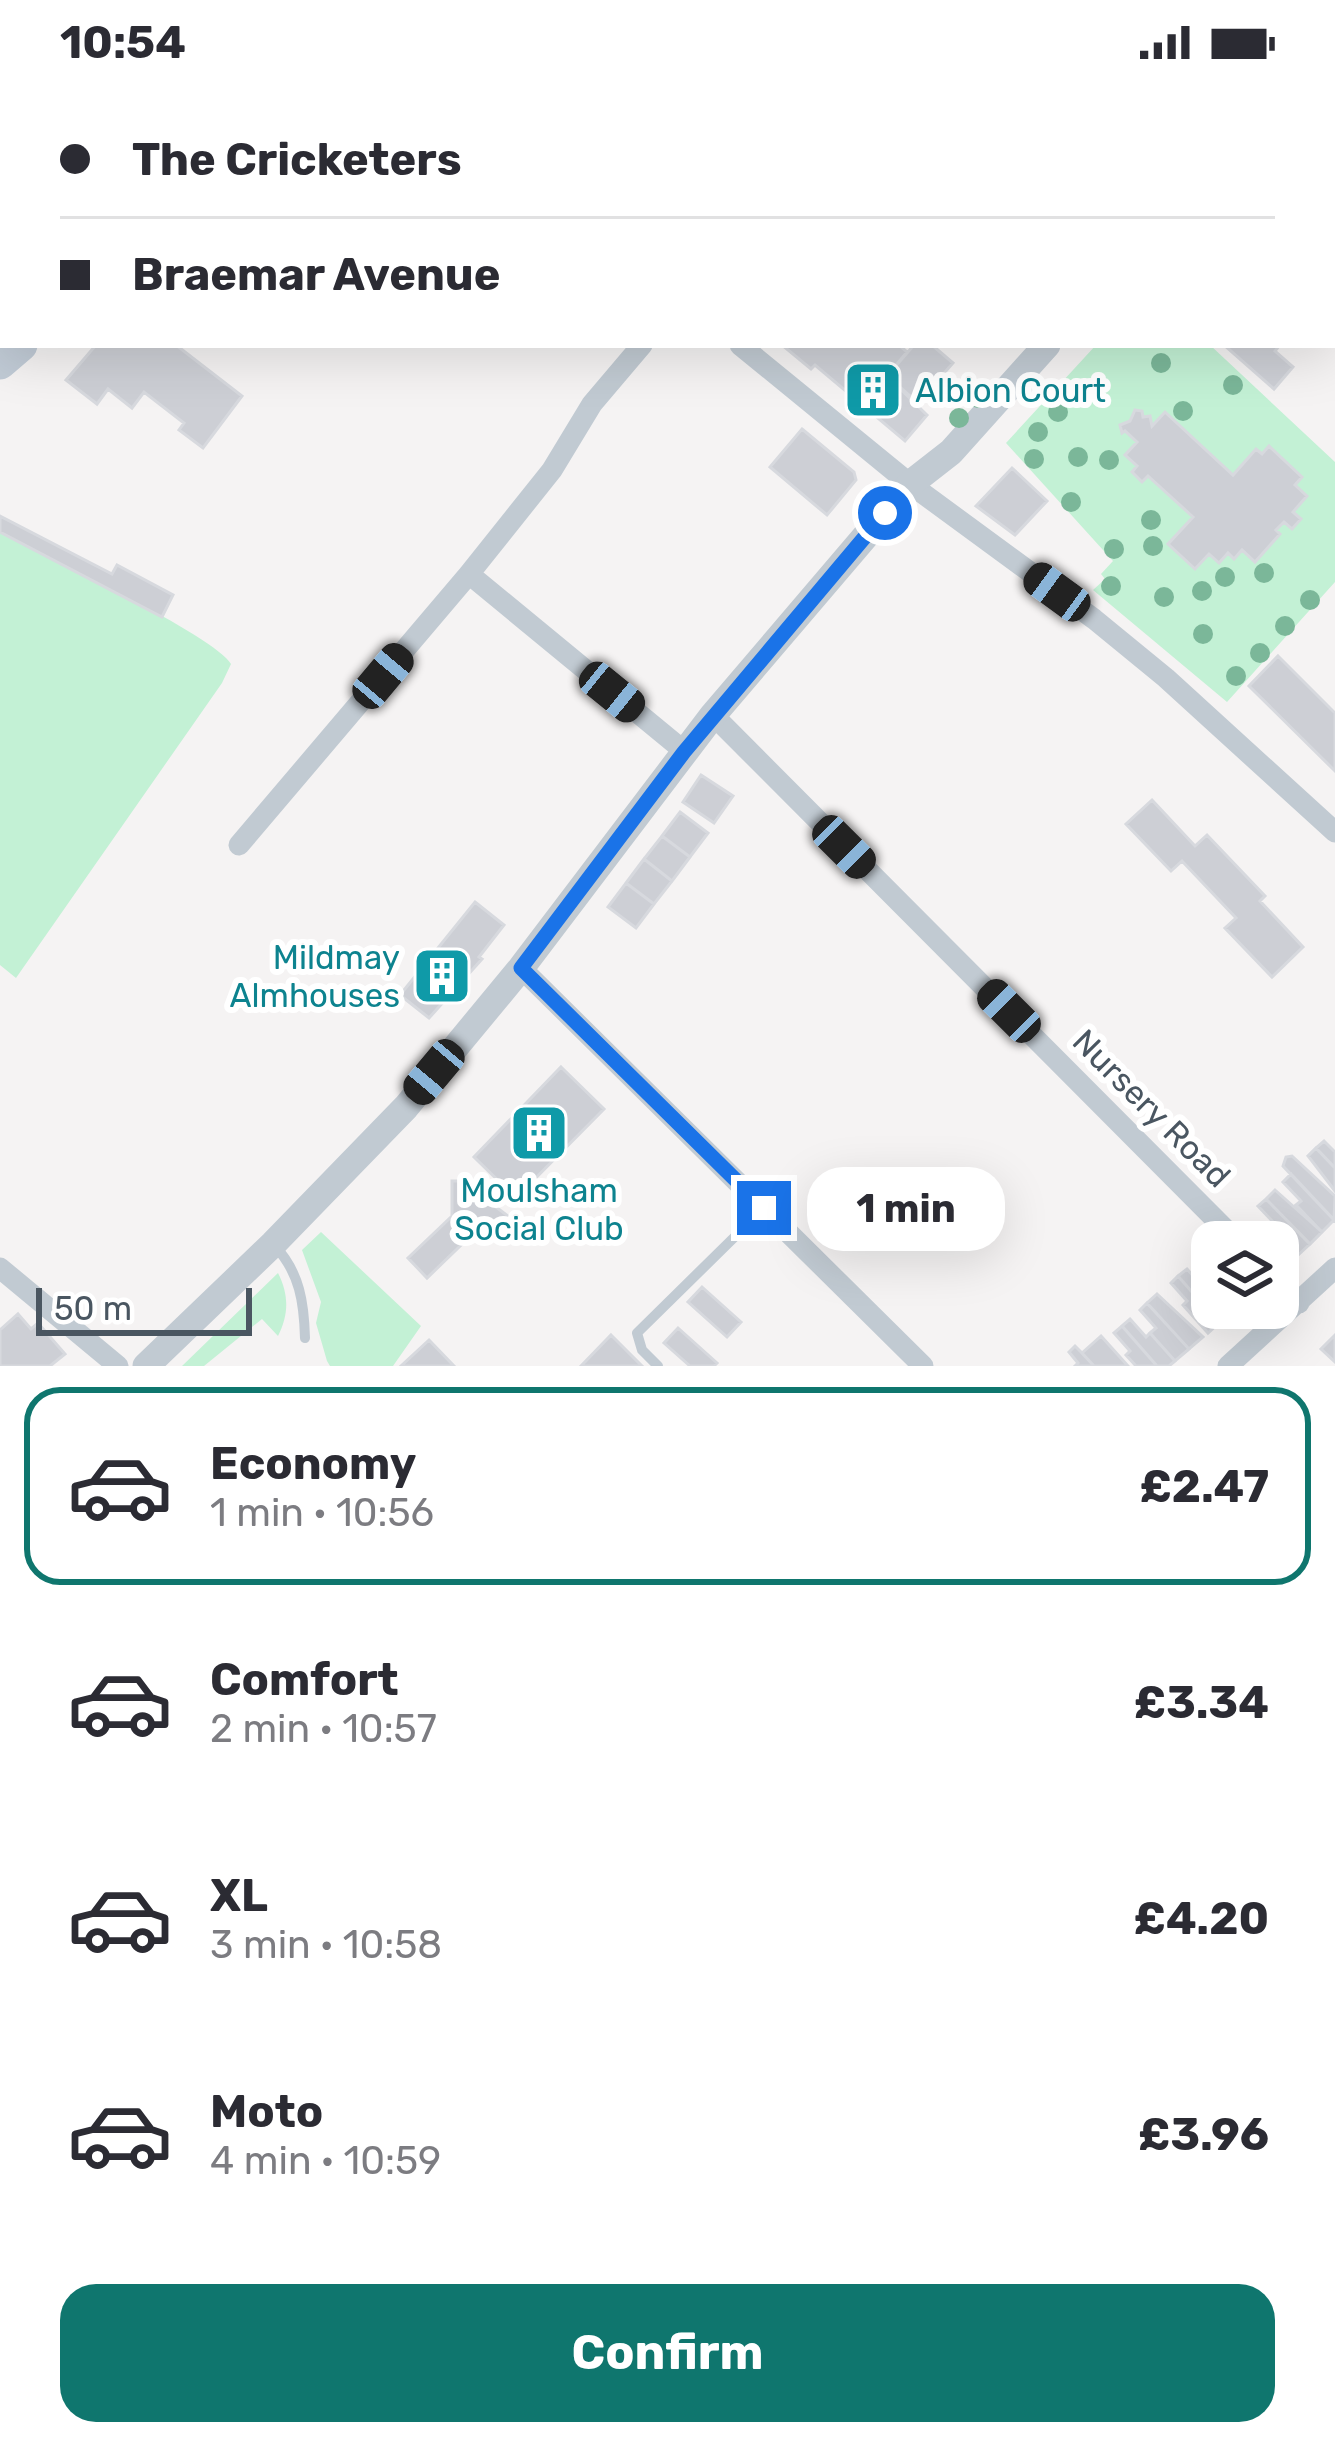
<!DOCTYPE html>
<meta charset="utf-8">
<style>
:root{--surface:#fff;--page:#f7f7f7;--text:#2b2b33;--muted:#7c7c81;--line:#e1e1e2;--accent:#0f766e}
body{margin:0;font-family:Rubik,sans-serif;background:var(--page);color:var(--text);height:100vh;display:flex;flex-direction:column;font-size:45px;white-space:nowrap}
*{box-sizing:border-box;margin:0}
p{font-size:39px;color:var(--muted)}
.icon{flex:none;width:66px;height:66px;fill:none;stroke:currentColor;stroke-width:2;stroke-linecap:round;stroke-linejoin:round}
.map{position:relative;height:1282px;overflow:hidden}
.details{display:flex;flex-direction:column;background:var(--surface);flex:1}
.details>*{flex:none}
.banner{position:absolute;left:0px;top:0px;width:1335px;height:264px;box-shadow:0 12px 48px #0002;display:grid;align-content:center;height:264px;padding:0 60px;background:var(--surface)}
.fabs{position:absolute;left:1191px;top:1137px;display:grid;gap:24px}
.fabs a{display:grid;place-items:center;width:108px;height:108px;border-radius:24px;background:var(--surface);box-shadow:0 12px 48px #0002;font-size:60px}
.scale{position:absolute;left:36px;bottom:30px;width:216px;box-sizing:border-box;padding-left:12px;border:6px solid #4a5661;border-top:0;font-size:33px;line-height:42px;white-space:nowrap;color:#4a5661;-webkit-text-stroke:9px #fff;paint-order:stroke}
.end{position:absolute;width:54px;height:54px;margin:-27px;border:15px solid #1a73e8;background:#fff;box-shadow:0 0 0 6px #fff}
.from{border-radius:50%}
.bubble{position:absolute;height:84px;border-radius:36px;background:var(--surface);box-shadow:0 12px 48px #0002;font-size:39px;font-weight:700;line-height:84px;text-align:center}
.car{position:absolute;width:36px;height:72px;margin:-36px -18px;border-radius:15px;box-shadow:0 0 9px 3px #0007;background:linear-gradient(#222 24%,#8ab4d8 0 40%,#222 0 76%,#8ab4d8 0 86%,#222 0)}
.banner b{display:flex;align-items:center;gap:42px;height:114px;font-size:45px}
.banner b+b{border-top:3px solid var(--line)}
.banner i{width:30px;height:30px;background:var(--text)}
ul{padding:21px 0 0;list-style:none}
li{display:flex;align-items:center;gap:36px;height:198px;margin:0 24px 18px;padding:0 36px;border:6px solid transparent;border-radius:36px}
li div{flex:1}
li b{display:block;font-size:45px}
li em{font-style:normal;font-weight:700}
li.current{border-color:var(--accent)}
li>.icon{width:108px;height:108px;stroke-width:1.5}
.cta{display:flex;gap:24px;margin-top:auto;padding:24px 60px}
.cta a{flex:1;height:138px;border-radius:36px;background:var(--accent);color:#fff;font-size:48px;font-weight:700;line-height:138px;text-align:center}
.status{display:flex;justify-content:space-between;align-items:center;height:84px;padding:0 60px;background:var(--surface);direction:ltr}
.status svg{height:33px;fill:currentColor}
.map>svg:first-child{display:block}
.green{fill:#c3f1d5}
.building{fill:#cdcfd5;stroke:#d7d9de;stroke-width:3}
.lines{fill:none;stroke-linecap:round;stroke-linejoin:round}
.service{stroke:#c1cad2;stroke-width:10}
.minor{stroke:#c1cad2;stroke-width:21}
.tertiary{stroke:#c1cad2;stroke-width:27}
.secondary{stroke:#c1cbd6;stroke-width:33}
.tree{fill:#7bb799}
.route{stroke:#1a73e8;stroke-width:15}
.labels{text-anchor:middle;stroke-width:12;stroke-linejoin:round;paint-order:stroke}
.culture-label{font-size:33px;fill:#0d838f;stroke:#fff;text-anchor:start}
.street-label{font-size:33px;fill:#4a5661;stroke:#fff}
</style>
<div class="status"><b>10:54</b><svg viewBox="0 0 49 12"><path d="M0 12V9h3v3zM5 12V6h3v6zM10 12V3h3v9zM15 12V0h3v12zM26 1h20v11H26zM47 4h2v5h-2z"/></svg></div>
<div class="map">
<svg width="1335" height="1282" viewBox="0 0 1335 1282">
<rect width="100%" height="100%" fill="#f5f3f3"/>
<path class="green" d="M1096 261H1210L1335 378V498L1227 618 1093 506 1105 495 1101 490 1113 477 1006 359Z
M0 448C38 468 217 553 231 580L222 599 16 894 0 881Z
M321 1148 421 1242 393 1282H330L327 1277 316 1239 321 1218 302 1166Z
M278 1189C289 1211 289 1230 278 1252L262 1235 204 1282H182Z"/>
<path class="building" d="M131 0H189L191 3H134Z
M734 0H778L782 3H731Z
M873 0H931L935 3H871Z
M96 261H176L242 312 203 364 179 346 184 339 144 308 132 324 108 305 97 320 66 296Z
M782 261H899L907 268 887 292 927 331 905 357 815 281 811 285Z
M914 261H932L953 279 918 319 887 292Z
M1224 261H1280L1275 267 1293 283 1274 305Z
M1135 326 1142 327 1143 333 1150 332 1152 342 1165 328 1233 391 1256 365 1262 370 1269 362 1302 393 1295 401 1307 412 1293 428 1301 435 1292 445 1284 438 1276 446 1280 450 1255 478 1242 466 1234 475 1228 469 1219 479 1209 470 1195 485 1168 460 1193 433 1148 392 1142 398 1132 388 1137 382 1125 371 1137 358 1125 347 1122 349 1120 341 1130 337Z
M802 345 854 388 856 396 827 431 770 383Z
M1012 384 1047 417 1015 451 976 422Z
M0 432 112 490 117 481 173 511 162 533 0 448Z
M1278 572 1335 629V687L1249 602Z
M701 691 733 712 714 739 683 718Z
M1152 716 1195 762 1207 751 1265 812 1260 817 1303 863 1272 893 1225 844 1236 834 1182 777 1171 787 1126 740Z
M680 728 708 749 690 773 662 752Z
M662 752 690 773 672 797 644 775Z
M644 775 672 797 654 820 626 799Z
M626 799 654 820 636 844 608 823Z
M475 818 504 841 479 873 482 875 429 934 400 911Z
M561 983 604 1025 516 1114 474 1073Z
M1324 1057 1335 1068V1084L1316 1064Z
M1316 1064 1335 1084V1107L1308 1072Z
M1292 1072 1335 1112 1334 1136 1283 1082 1286 1073Z
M1291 1090 1334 1136 1322 1148 1296 1121 1301 1117 1283 1098Z
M452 1097H481V1108H492V1120L513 1136 498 1150 485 1138 427 1194 408 1174 452 1132Z
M1275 1106 1322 1148 1310 1160 1266 1115Z
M1266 1115 1310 1160 1296 1173 1270 1145 1275 1140 1258 1122Z
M1204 1169 1212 1178V1193L1197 1176Z
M1187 1185 1203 1203 1207 1200 1212 1205V1224L1231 1227 1219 1239 1178 1192Z
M1178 1192 1219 1239 1208 1249 1183 1221 1187 1217 1171 1199Z
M702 1203 741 1238 727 1253 688 1218Z
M1157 1210 1203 1253 1189 1265 1147 1219Z
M1147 1219 1189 1265 1175 1277 1150 1249 1156 1244 1140 1226Z
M18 1230 31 1245 38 1239 65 1270 50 1282H0V1246Z
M1130 1235 1146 1253 1150 1249 1175 1277 1169 1282H1157L1122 1242Z
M1122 1242 1157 1282H1136L1126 1271 1130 1267 1114 1249Z
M678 1244 717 1279 714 1282H690L664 1259Z
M611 1251 642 1282H581Z
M1335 1251V1278L1321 1265Z
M1101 1252 1128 1282H1094L1082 1269Z
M429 1256 454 1282H401Z
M1075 1262 1082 1269 1094 1282H1075L1078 1279 1069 1268Z"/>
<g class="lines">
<path class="service" d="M805 0 807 3
M275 1162C300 1189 304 1219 305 1254
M658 1282 642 1266 637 1249 764 1124"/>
<path class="minor" d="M421 0 425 3
M955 0 958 3
M740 261 910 400 1094 535 1166 594 1335 748
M469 490 684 667
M713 631 1238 1158
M239 761 469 490 552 386 592 320 642 261
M521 884 923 1282
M0 1184 118 1282
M1278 1198 1299 1219
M1228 1282 1335 1184"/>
<path class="tertiary" d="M1290 3 1292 0
M146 1282 273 1160 406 1023 521 884 713 631 910 400 951 368 1047 261"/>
<path class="secondary" d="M328 3 331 0
M0 279 21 261"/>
</g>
<g class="tree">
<circle cx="1161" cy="279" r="10"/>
<circle cx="1233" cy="301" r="10"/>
<circle cx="978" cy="314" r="10"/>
<circle cx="1183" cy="327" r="10"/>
<circle cx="1058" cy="328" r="10"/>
<circle cx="959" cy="334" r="10"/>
<circle cx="1038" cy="348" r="10"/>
<circle cx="1078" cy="373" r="10"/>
<circle cx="1034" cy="375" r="10"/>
<circle cx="1109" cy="376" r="10"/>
<circle cx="1071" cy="418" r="10"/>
<circle cx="1151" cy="436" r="10"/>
<circle cx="1153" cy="462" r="10"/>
<circle cx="1114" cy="465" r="10"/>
<circle cx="1264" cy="489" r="10"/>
<circle cx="1225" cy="493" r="10"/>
<circle cx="1111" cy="502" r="10"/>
<circle cx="1202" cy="507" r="10"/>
<circle cx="1164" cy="513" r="10"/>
<circle cx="1310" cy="516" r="10"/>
<circle cx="1285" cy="542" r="10"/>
<circle cx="1203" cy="550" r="10"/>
<circle cx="1260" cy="569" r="10"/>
<circle cx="1236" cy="592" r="10"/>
</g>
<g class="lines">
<path class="route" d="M764 1124 521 884 684 668 885 429"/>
</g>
<defs>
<g id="building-square" transform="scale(3)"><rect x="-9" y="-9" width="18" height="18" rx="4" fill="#0f9aa8" stroke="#fff"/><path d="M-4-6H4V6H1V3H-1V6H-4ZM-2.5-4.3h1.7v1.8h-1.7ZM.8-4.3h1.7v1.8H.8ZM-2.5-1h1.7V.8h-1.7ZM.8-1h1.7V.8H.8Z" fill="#fff"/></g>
</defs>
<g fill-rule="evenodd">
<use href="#building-square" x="873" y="306"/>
<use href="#building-square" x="442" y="892"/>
<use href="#building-square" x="539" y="1049"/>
</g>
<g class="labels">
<g class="culture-label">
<text x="915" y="318">Albion Court</text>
<text x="400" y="885" text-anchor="end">Mildmay<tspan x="400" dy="38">Almhouses</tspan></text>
<text x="539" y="1118" text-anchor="middle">Moulsham<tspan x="539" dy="38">Social Club</tspan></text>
</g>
<g class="street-label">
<text transform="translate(1152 1024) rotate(45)" y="12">Nursery Road</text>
</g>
</g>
</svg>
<div class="fabs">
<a><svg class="icon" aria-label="layers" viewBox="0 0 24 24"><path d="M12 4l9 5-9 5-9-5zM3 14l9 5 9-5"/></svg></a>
</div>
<div class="scale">50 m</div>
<i class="end from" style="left:885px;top:429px"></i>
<i class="end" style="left:764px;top:1124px"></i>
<div class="bubble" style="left:807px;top:1083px;width:198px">1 min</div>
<i class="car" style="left:1057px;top:508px;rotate:306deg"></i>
<i class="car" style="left:383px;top:592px;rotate:40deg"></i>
<i class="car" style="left:612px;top:608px;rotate:129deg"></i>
<i class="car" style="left:844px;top:763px;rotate:135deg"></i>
<i class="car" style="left:1009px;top:927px;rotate:315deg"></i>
<i class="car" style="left:434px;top:988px;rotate:220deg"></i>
<div class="banner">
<b><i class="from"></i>The Cricketers</b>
<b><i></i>Braemar Avenue</b>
</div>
</div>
<section class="details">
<ul>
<li class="current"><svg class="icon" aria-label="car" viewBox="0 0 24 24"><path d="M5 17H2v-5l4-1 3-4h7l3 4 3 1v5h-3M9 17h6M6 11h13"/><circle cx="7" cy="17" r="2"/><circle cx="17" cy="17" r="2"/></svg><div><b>Economy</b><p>1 min · 10:56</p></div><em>£2.47</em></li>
<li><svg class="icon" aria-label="car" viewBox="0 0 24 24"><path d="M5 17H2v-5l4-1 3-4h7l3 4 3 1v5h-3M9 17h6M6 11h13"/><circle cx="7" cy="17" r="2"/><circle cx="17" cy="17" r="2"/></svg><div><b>Comfort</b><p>2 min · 10:57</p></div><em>£3.34</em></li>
<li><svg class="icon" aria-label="car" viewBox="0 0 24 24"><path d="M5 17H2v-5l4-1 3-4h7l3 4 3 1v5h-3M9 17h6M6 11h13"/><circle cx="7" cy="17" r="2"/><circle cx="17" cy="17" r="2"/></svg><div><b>XL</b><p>3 min · 10:58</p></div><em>£4.20</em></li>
<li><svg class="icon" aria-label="car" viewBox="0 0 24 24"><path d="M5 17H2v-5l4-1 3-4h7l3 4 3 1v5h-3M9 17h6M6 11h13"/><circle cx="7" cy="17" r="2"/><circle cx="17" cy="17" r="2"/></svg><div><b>Moto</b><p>4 min · 10:59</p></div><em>£3.96</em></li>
</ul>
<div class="cta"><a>Confirm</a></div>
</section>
